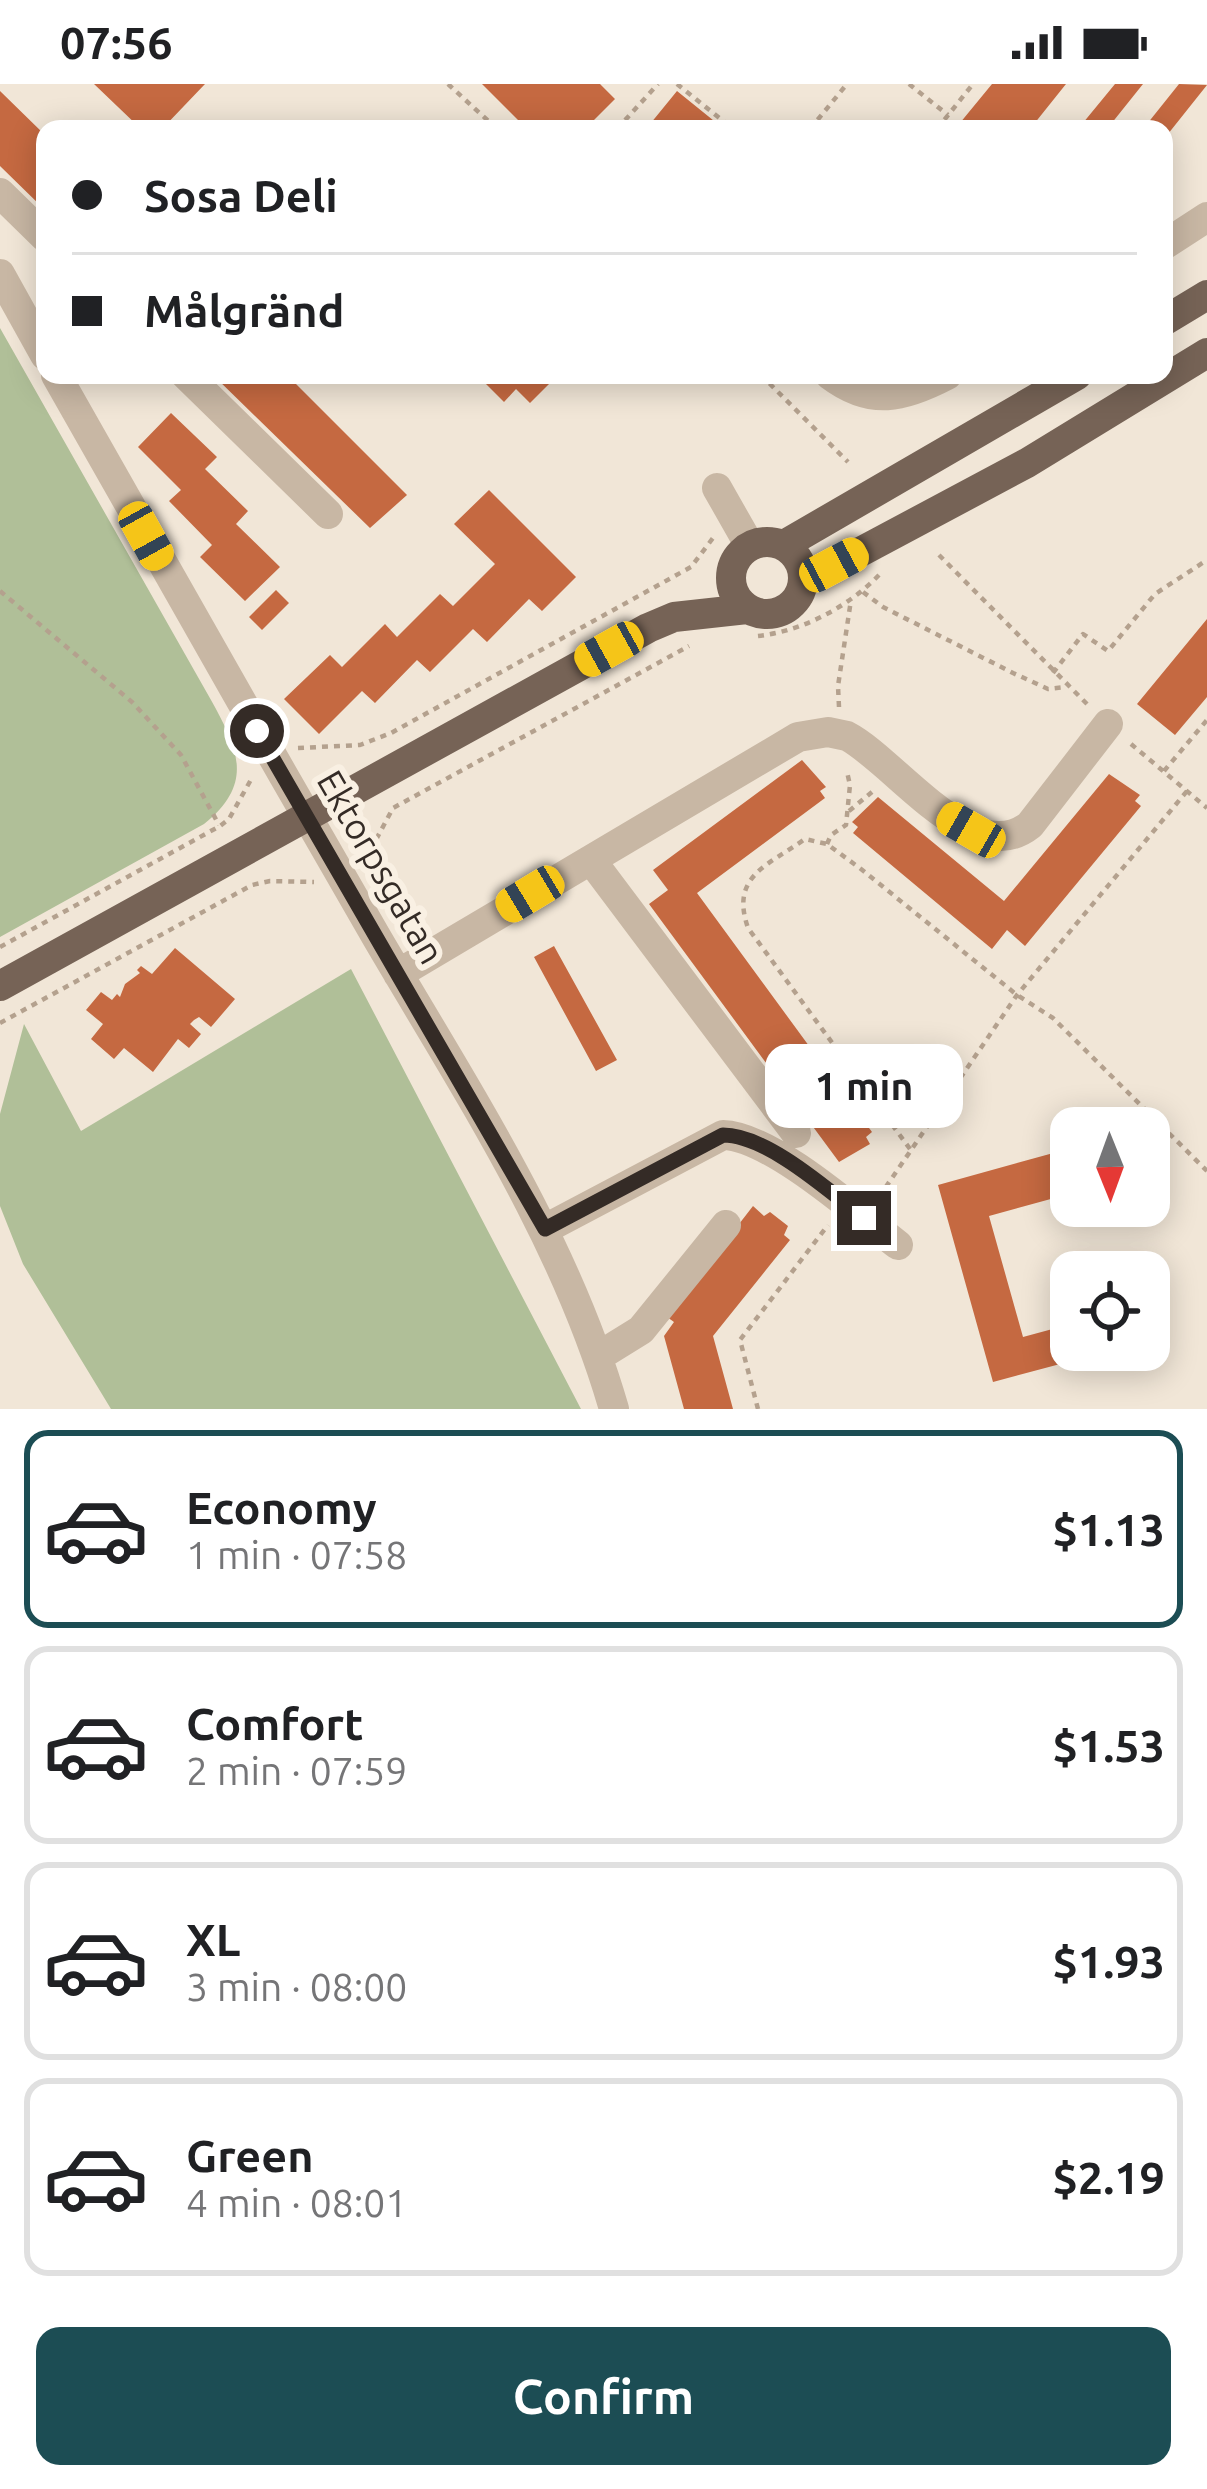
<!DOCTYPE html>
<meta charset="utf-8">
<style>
:root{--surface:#fff;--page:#f6f6f6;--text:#202124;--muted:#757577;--line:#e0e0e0;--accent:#1c4d54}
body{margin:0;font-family:Ubuntu,sans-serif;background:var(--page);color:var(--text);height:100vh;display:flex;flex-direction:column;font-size:45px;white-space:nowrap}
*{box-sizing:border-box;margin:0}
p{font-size:39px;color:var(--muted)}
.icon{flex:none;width:66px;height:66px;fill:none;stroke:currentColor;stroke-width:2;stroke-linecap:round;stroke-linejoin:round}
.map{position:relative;height:1325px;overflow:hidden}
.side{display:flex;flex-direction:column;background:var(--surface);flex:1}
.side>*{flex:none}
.hud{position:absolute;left:36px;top:36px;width:1137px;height:264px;border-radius:24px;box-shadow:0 6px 30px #0003;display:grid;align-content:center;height:264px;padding:0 36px;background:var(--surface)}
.needle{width:78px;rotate:179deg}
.controls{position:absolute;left:1050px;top:1023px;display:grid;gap:24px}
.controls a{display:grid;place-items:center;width:120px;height:120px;border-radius:24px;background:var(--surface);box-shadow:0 6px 30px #0003;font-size:60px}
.end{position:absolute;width:54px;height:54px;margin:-27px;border:15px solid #342b26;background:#fff;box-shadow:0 0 0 6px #fff}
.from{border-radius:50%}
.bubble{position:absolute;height:84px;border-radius:24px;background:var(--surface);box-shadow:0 6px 30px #0003;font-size:39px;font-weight:700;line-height:84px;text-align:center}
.car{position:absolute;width:36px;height:72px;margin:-36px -18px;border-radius:15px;box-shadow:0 0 9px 3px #0007;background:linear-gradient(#f5c518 24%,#345 0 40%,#f5c518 0 76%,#345 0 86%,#f5c518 0)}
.hud b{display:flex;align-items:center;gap:42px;height:114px;font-size:45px}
.hud b+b{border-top:3px solid var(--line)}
.hud i{width:30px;height:30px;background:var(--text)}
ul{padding:21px 0 0;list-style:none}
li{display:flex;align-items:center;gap:36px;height:198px;margin:0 24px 18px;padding:0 12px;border:6px solid var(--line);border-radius:24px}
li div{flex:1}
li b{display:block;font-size:45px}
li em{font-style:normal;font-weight:700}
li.active{border-color:var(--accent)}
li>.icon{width:108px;height:108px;stroke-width:1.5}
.primary-button{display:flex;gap:24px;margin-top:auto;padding:24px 36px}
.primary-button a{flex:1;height:138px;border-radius:24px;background:var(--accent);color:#fff;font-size:48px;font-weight:700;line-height:138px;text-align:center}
.status{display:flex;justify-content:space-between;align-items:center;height:84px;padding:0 60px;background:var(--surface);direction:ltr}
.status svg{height:33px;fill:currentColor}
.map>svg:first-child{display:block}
.green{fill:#b0bf98}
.building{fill:#c56941}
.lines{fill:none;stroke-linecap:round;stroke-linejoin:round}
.path{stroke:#b4a18e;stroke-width:4.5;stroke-dasharray:6 6;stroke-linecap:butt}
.minor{stroke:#c8b7a4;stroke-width:30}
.major{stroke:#766356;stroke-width:30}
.route{stroke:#342b26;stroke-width:15}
.labels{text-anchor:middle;stroke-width:12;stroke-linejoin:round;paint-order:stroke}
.street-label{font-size:36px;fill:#342b26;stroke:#f9f0e3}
</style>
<div class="status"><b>07:56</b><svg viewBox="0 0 49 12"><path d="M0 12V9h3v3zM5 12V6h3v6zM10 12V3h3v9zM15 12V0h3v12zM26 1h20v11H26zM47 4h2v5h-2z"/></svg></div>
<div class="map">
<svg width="1207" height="1325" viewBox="0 0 1207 1325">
<rect width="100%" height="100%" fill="#f1e6d7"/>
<path class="green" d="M0 244 211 616C238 665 255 699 204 740L0 853Z
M351 885 581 1325H111L23 1180 0 1122V1030L24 940 81 1047Z"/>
<path class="building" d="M94 0H205L162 45H141Z
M482 0H600L615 15 585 45H527Z
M992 0H1066L1030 45H955Z
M1115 0H1143L1107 45H1078Z
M1179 0 1207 1 1164 55V45H1143Z
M0 7 45 51V126L0 82Z
M677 7 724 45H646Z
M213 291H287L407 411 370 444Z
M477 291H558L530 319 516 305 504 318Z
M171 329 217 373 205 385 248 427 236 440 280 483 245 517 200 473 212 461 169 417 181 406 138 363Z
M489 406 576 493 542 527 529 515 487 558 473 545 430 588 417 576 375 619 362 607 319 650 284 615 330 571 342 583 385 540 397 553 440 510 453 522 495 480 454 440Z
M276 506 289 519 262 546 249 533Z
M1207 535V613L1175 651 1137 620Z
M802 676 826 703 820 707 825 714 697 809 872 1048 866 1053 870 1060 839 1078 649 820 668 806 653 786Z
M1109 690 1140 711 1135 717 1141 722 1025 862 1007 846 992 865 853 749 858 743 852 738 878 713 1004 817Z
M554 862 617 976 596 987 534 873Z
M175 864 235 915 211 943 199 933 194 936 190 940 201 950 189 964 178 955 153 988 124 964 114 975 91 955 103 940 86 926 101 908 112 916 117 910 120 913 125 900 140 889 137 886 141 882 152 890Z
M1057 1068 1069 1110 989 1132 1023 1253 1071 1240V1266H1093L1094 1271 993 1298 938 1101Z
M753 1122 764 1132 770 1128 788 1142 784 1151 790 1156 713 1252 733 1325H684L664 1252 674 1238 667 1233Z"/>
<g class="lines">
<path class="path" d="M448 0 497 45
M677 0 733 45
M909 0 948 31
M617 45 658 0
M810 45 847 0
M937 45 973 0
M761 291 848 378
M939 471 1087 620
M0 507 132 618 181 671 219 741
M863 508 883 523 1013 589 1048 605 1066 603
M758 552C803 547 848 523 879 491
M1053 589 1083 550 1108 567 1155 510 1207 476
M839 623 838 602 851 516
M1131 660 1207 724
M298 664 360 661 391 649 691 483 713 454
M1164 687 1207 636
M849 727 872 708
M827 760 831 751 846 741 850 701 847 688
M361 773 371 765 393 724 689 562
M0 863 220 742 229 735 253 692
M0 939 252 801 270 797 314 798
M910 1065 748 844C730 792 767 782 805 755L827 760 861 785 1017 911 1053 934 1207 1087
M879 1113 1017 911 1187 707
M758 1325 740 1256 828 1141"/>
<path class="minor" d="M0 109 45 153
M1164 161 1207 133
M0 190 45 271
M56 291C162 480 269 667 377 854 466 1006 565 1155 614 1325
M186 291 328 430
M830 291C871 322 903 314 947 291
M717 404 750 462
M591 776 796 1049
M398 890 798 653 828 648 847 652C895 677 972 787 1030 741L1108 640
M545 1145 723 1051C771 1052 858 1130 898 1161
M599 1272 641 1246 726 1141"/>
<path class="major" d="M1164 237 1207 211
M731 494a36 36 0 1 1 72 0a36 36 0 1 1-72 0Z
M784 461 1077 291
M804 498 1027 379 1207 269
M0 902 648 544 674 533 747 525"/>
</g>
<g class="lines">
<path class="route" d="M257 647 545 1145 723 1051C767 1051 829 1107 864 1134"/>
</g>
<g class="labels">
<g class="street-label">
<text transform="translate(381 783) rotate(60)" y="13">Ektorpsgatan</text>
</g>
</g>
</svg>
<div class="controls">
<a><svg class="needle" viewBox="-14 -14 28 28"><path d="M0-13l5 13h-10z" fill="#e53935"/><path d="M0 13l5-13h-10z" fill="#757577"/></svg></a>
<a><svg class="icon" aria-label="locate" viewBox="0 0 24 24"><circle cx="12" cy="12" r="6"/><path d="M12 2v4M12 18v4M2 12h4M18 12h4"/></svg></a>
</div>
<i class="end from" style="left:257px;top:647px"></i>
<i class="end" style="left:864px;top:1134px"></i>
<div class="bubble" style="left:765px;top:960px;width:198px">1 min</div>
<i class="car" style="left:146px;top:452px;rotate:151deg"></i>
<i class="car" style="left:834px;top:481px;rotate:62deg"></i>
<i class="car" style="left:609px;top:565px;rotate:241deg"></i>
<i class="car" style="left:971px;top:746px;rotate:300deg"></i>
<i class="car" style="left:530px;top:810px;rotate:239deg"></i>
<div class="hud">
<b><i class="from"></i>Sosa Deli</b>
<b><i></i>Målgränd</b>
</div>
</div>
<section class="side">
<ul>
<li class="active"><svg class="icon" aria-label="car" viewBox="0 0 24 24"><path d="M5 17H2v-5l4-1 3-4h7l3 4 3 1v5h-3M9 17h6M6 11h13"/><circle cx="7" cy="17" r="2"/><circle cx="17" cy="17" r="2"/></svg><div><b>Economy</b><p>1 min · 07:58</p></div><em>$1.13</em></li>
<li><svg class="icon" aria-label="car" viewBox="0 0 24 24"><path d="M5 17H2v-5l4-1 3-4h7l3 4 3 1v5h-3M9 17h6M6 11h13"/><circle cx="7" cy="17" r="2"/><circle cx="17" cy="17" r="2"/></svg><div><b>Comfort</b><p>2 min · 07:59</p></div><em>$1.53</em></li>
<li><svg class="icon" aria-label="car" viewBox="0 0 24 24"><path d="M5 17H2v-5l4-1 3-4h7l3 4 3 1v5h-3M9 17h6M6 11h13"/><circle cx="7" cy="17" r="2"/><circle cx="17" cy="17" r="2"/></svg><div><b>XL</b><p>3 min · 08:00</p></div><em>$1.93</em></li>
<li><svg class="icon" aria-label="car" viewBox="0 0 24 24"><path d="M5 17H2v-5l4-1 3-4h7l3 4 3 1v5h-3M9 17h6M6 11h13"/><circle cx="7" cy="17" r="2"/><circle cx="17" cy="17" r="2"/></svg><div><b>Green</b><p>4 min · 08:01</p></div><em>$2.19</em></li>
</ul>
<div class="primary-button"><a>Confirm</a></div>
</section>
